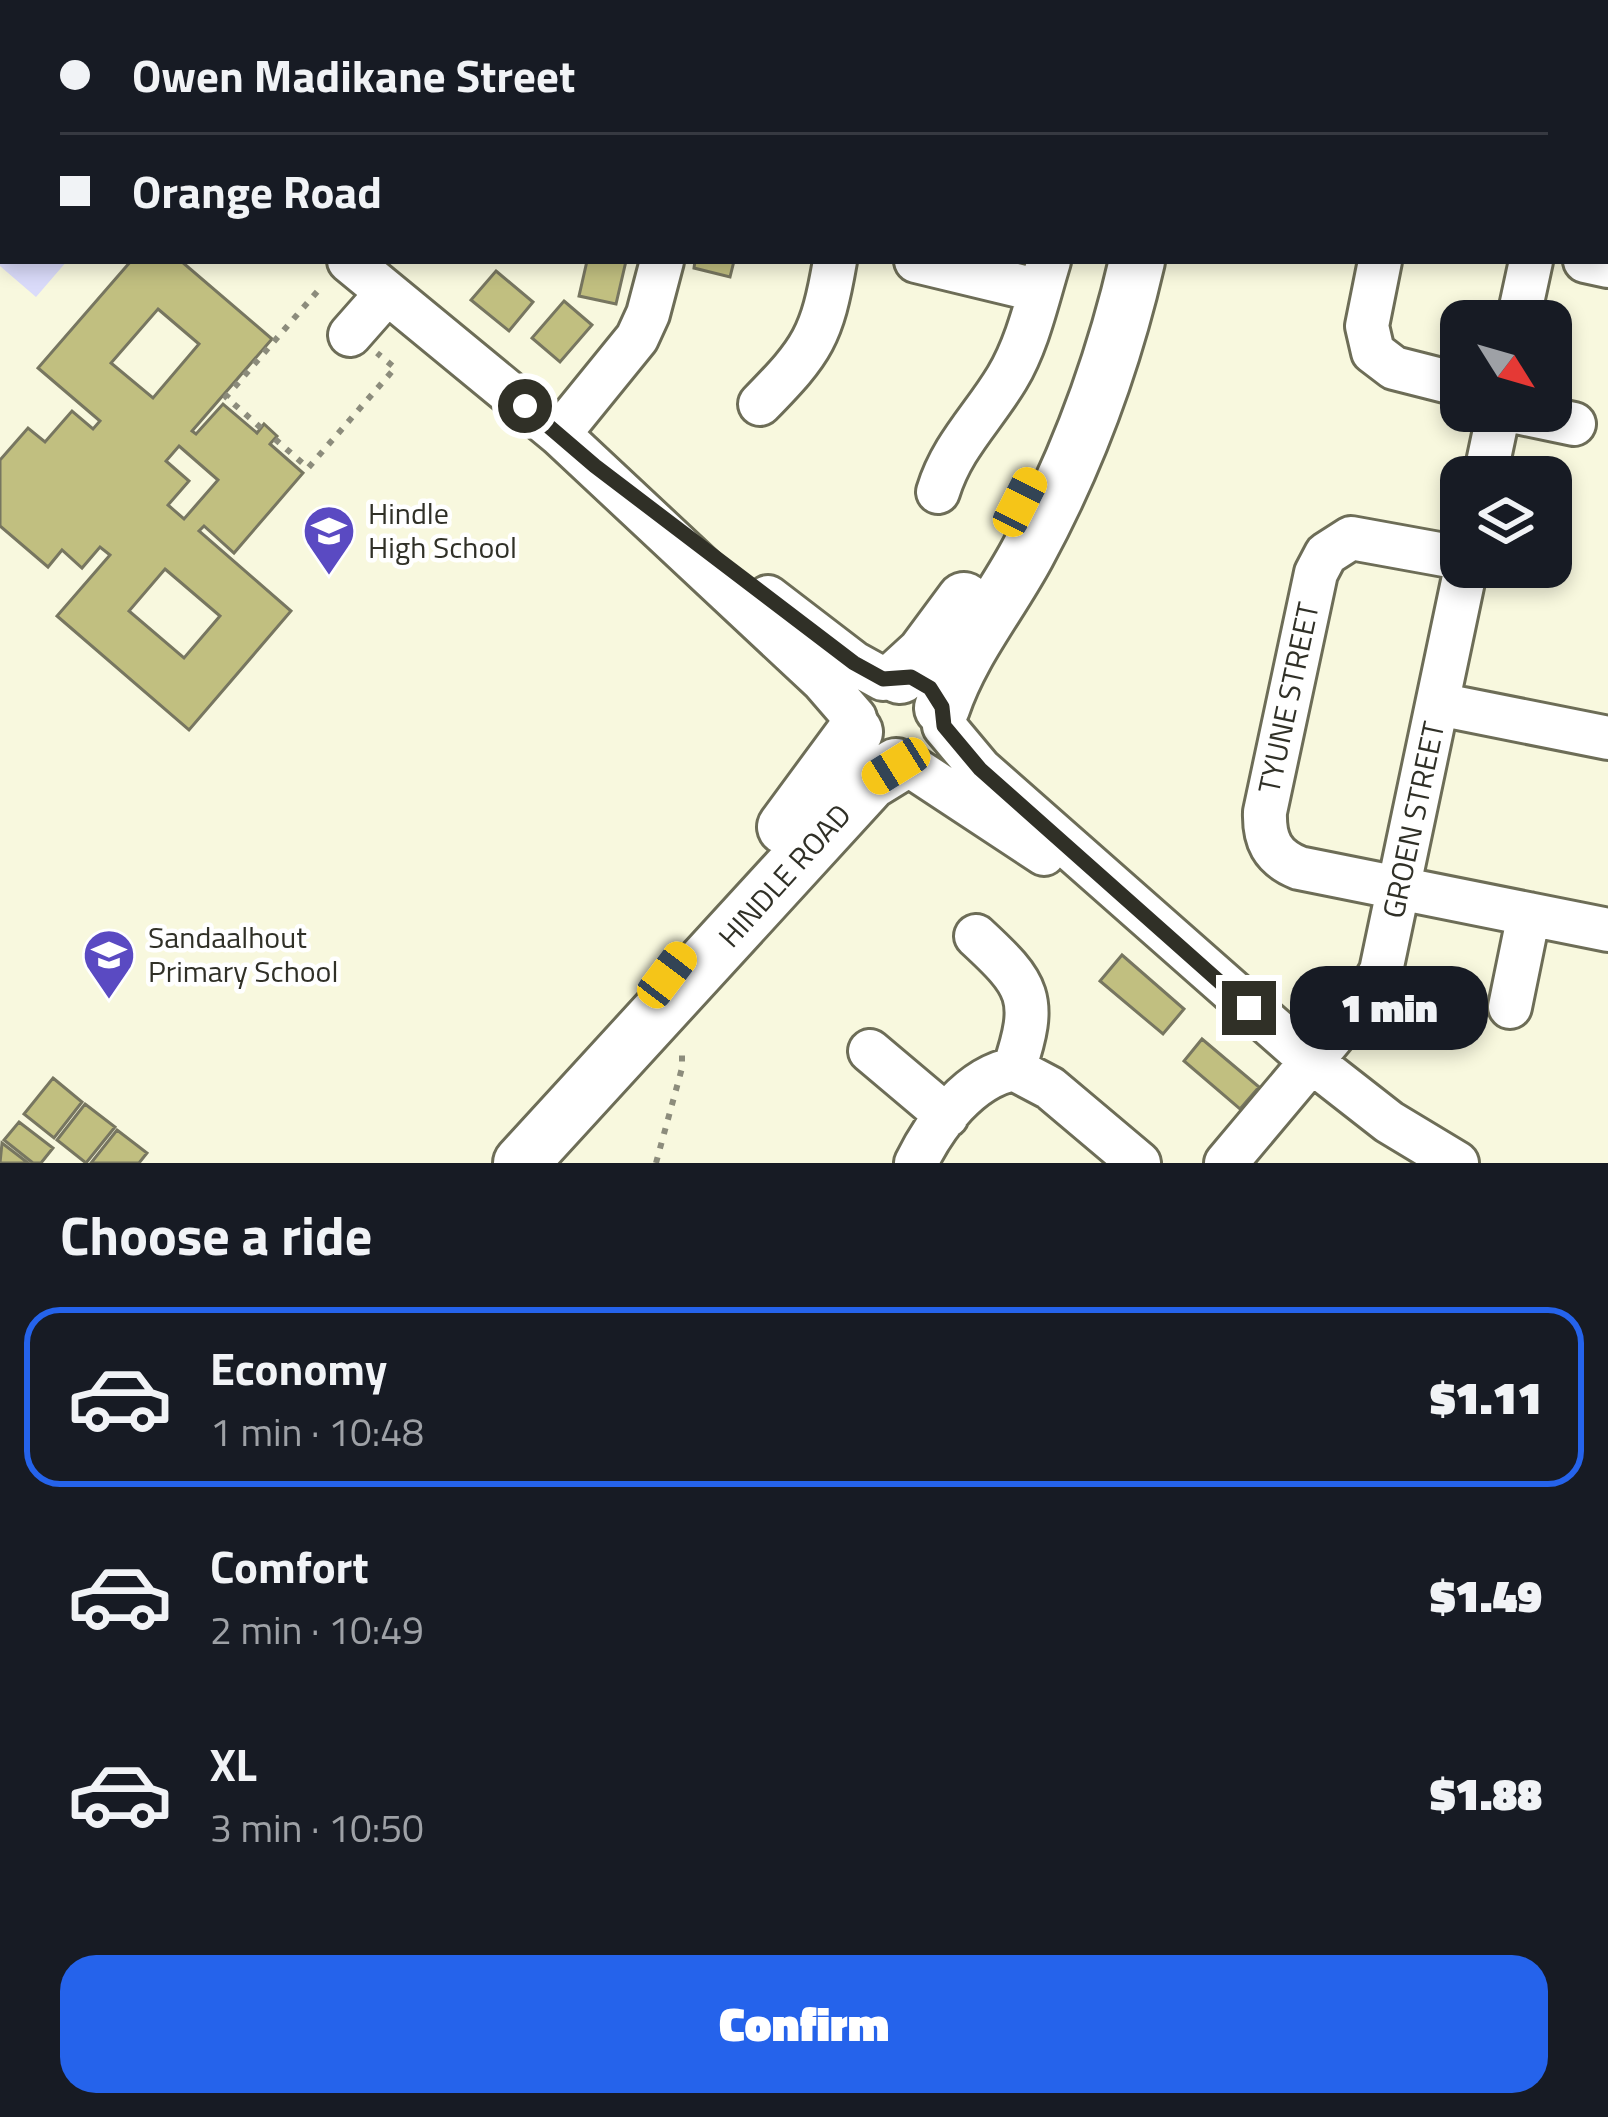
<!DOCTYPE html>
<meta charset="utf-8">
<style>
:root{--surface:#171b24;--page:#20242c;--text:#f1f3f6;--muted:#9ea1a6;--line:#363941;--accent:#2563eb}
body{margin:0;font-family:"Titillium Web",sans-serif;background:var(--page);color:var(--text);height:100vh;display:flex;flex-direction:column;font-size:45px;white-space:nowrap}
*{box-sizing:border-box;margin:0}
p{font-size:39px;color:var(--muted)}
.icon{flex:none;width:66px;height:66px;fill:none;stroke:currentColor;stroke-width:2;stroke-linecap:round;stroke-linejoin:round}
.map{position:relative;height:1163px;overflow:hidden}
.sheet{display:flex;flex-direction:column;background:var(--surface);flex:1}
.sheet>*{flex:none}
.guide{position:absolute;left:0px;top:0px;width:1608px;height:264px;box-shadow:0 6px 18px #0003;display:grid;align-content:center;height:264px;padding:0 60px;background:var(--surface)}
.needle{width:78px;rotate:127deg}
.buttons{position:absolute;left:1440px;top:300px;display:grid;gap:24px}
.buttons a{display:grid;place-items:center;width:132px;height:132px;border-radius:24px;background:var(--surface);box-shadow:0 6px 18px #0003;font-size:60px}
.end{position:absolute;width:54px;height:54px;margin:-27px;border:15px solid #303027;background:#fff;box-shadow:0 0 0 6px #fff}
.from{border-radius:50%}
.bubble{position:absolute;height:84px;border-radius:36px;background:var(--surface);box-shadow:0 6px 18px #0003;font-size:39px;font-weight:800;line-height:84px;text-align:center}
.car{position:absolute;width:36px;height:72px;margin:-36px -18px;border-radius:15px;box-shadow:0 0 9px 3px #0007;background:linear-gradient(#f5c518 24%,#345 0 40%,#f5c518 0 76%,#345 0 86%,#f5c518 0)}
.guide b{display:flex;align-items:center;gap:42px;height:114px;font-size:45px}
.guide b+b{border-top:3px solid var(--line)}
.guide i{width:30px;height:30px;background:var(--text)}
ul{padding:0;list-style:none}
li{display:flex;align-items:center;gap:36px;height:180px;margin:0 24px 18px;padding:0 36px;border:6px solid transparent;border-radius:36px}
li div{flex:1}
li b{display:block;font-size:45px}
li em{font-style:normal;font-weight:800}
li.on{border-color:var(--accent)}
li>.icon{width:108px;height:108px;stroke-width:1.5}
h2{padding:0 60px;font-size:54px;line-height:144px}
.cta{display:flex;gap:24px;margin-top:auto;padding:24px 60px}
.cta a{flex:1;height:138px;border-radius:36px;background:var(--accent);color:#fff;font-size:48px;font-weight:800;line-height:138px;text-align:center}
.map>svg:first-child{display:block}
.pitch{fill:#dadbfa}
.building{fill:#c1bf80;stroke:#777660;stroke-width:3;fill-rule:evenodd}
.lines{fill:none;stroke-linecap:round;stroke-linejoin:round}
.minor-casing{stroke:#6d6d57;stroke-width:48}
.major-casing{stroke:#6d6d57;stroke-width:60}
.path{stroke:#8c8c7c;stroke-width:6;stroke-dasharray:6 9;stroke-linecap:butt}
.minor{stroke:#fff;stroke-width:42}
.major{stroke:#fff;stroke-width:54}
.route{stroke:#303027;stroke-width:15}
.labels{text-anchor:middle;stroke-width:9;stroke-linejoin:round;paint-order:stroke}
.poi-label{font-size:30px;fill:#303027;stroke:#fff;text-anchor:start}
.street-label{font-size:30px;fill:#303027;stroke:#fff}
</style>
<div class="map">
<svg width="1608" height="1163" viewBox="0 0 1608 1163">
<rect width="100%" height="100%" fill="#f8f8de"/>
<path class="pitch" d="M0 162 3 261H67L36 297 0 266Z"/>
<path class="building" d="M131 261H181L272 339 192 431 196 434 223 404 257 433 264 424 277 436 270 444 303 473 234 553 204 526 199 531 291 611 189 730 57 616 110 555 100 547 82 568 62 550 48 567 0 526V460L28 428 45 442 72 411 93 429 100 421 38 368ZM158 309 199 344 153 398 111 363ZM179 446 218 480 184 519 168 505 189 481 166 461ZM165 569 220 616 184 658 129 611Z
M587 261H626L616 304 579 296Z
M695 261H734L730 277 694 268Z
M496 271 533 302 509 331 471 300Z
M564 301 592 325 560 362 532 338Z
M1122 955 1184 1009 1163 1034 1100 981Z
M1202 1039 1259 1087 1240 1109 1184 1061Z
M53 1078 82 1102 54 1138 24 1114Z
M85 1104 115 1127 86 1163 57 1140Z
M19 1122 53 1148 41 1163H33L4 1140Z
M117 1130 147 1153 139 1163H91Z
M2 1143 28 1163H0Z"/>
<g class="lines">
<g class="minor-casing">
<path id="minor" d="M729 0 740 3
M283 3V0
M497 3 498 0
M1130 3V0
M0 71H3
M1605 71H1608
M349 261 559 434 823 681 855 718
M916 261 1040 291
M1380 261 1367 326 1373 352 1394 368 1461 385
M1585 261 1608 266
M1518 321 1531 261
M350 335 387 293
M760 404C813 350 822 336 835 261
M1512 411 1574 424
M559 434 637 338 648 314 662 261
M1485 477 1499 411
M938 492C952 446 983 418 1007 378 1028 343 1037 300 1049 261
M1461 558 1351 538 1326 554 1316 573 1265 812C1264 840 1272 857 1299 868L1608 930
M768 597 854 663 883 679
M1438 704 1608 738
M944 726 980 769 1311 1061 1389 1122 1457 1163
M909 765 1044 854
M976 936C1029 985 1038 998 1014 1069
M1510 1007 1529 914
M870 1051 947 1116
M916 1163C935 1124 970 1077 1014 1069L1050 1088 1139 1163
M1226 1163 1368 994 1381 971 1466 567"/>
</g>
<g class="major-casing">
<path id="major" d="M1209 3 1210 0
M900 676 924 654 964 600
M942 708C961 651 999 606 1027 554 1078 460 1113 365 1137 261
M785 827 855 732
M521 1163 870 782 896 766"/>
</g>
<path class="path" d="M261 428 226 397 322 286
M275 439 308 468 395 368 377 353
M656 1163 682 1068V1049"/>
<use href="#minor" class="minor"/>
<use href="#major" class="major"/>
</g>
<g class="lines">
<path class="route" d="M525 406 595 466 854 663 883 679 911 677 930 688 942 707 944 726 980 769 1249 1008"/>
</g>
<defs>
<g id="school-pin" transform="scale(2.7)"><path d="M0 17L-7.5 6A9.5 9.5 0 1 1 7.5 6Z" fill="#5a4ac2" stroke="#fff"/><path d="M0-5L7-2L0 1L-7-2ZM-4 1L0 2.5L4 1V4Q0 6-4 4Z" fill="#fff"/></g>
</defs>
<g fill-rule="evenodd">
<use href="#school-pin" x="329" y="531"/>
<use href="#school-pin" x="109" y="955"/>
</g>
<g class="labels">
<g class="poi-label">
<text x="368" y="524">Hindle<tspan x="368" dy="34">High School</tspan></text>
<text x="148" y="948">Sandaalhout<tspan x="148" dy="34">Primary School</tspan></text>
</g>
<g class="street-label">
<text transform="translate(1289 698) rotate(-78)" y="10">TYUNE STREET</text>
<text transform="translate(1414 820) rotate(-78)" y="10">GROEN STREET</text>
<text transform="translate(785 876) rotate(-48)" y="10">HINDLE ROAD</text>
</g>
</g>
</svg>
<div class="buttons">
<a><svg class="needle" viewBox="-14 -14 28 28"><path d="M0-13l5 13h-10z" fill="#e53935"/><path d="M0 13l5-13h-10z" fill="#9ea1a6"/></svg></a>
<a><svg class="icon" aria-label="layers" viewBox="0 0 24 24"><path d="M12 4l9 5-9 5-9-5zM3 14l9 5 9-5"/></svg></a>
</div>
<i class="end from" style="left:525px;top:406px"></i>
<i class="end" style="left:1249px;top:1008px"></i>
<div class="bubble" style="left:1290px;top:966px;width:198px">1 min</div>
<i class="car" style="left:1020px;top:502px;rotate:27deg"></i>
<i class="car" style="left:896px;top:766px;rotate:238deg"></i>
<i class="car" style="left:667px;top:975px;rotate:37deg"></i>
<div class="guide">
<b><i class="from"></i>Owen Madikane Street</b>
<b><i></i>Orange Road</b>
</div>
</div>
<section class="sheet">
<h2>Choose a ride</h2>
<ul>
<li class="on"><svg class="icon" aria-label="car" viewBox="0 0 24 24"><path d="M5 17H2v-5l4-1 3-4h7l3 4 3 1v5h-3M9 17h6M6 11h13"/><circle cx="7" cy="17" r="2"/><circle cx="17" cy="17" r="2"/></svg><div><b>Economy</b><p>1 min · 10:48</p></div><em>$1.11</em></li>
<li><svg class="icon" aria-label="car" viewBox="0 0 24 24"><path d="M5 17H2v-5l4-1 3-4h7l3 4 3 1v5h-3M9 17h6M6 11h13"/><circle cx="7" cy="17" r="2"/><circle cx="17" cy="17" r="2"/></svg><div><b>Comfort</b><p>2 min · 10:49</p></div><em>$1.49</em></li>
<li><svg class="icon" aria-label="car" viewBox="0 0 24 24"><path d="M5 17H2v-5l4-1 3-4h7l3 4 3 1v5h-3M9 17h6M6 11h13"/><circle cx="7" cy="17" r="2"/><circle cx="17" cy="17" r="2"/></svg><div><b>XL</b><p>3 min · 10:50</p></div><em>$1.88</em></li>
</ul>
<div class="cta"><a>Confirm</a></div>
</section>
